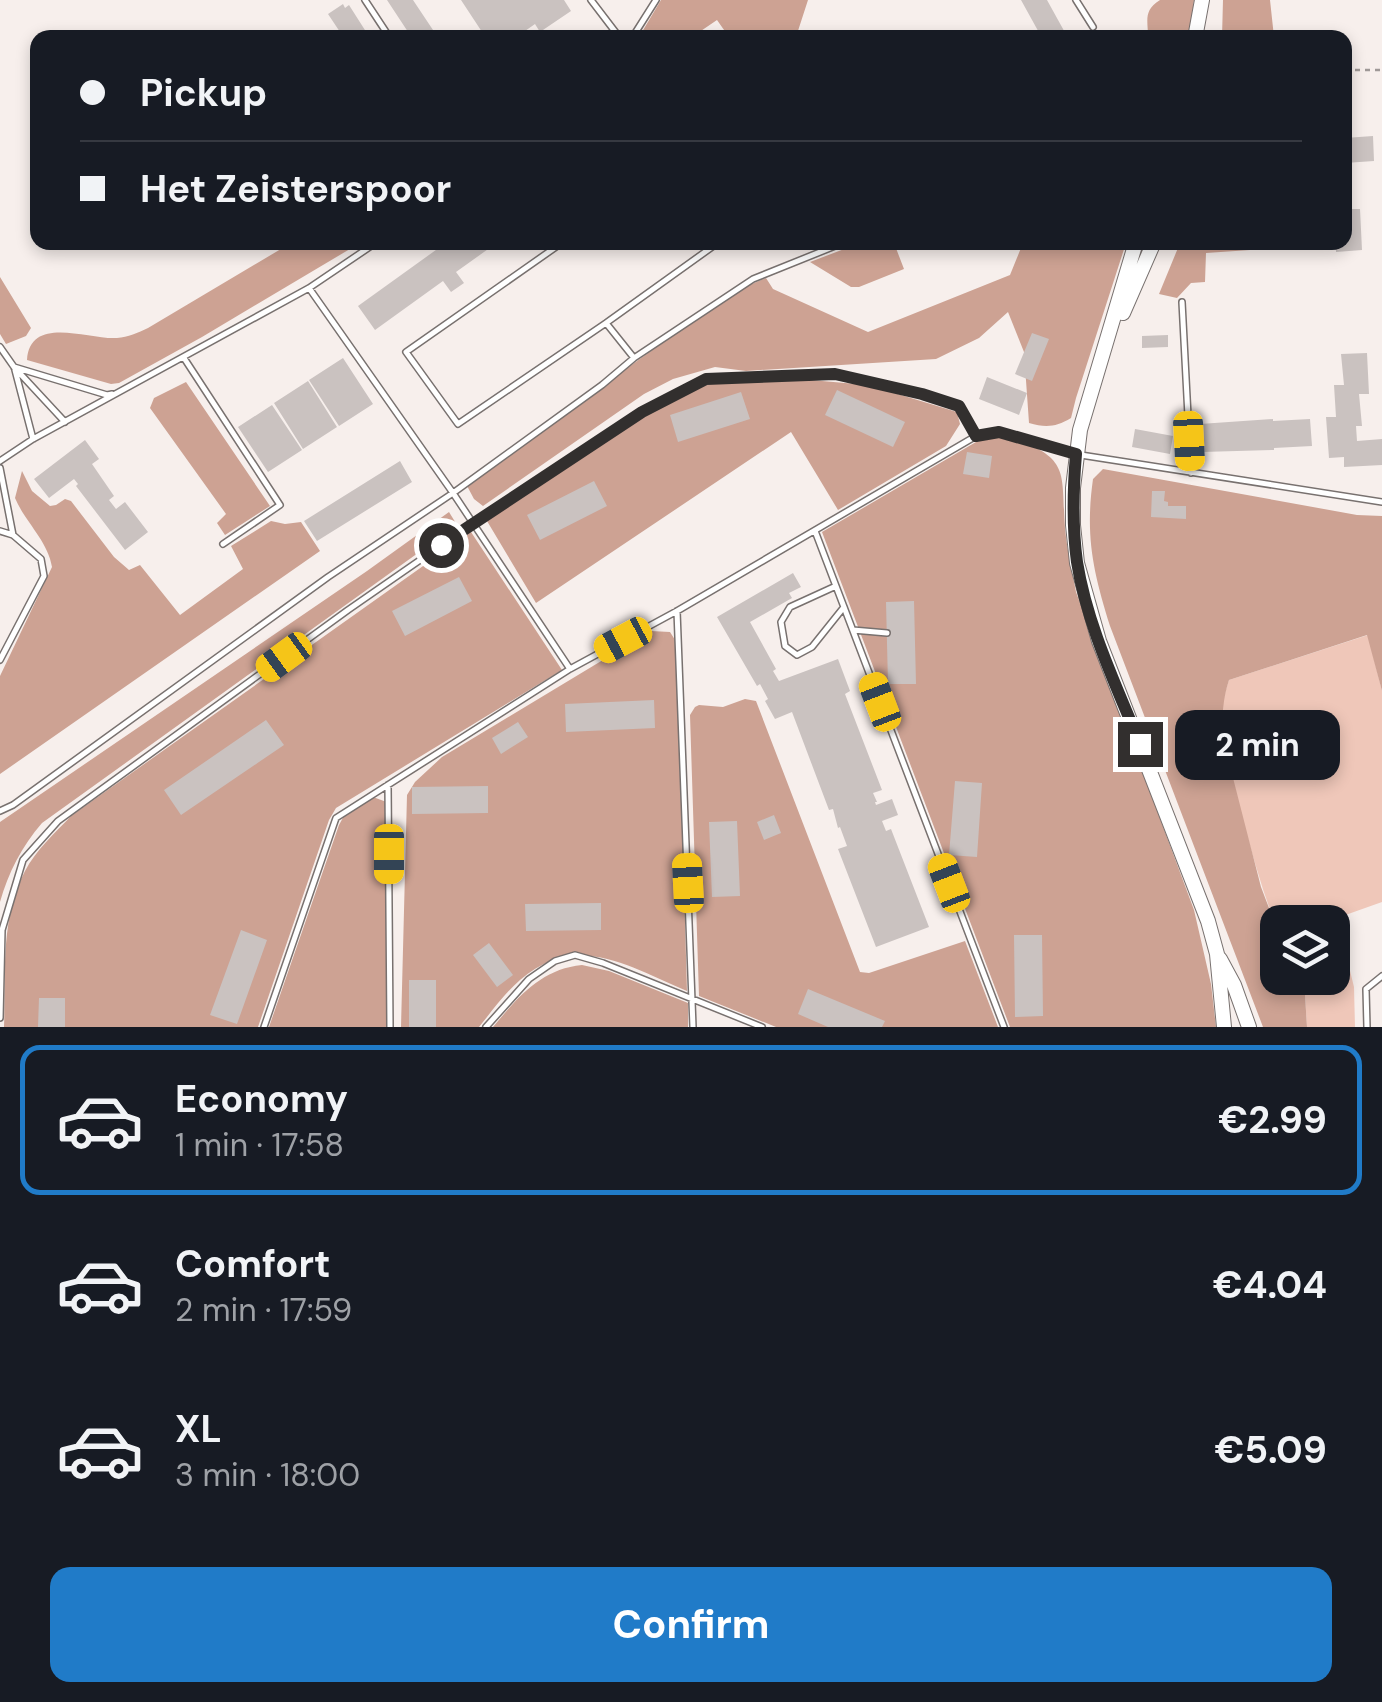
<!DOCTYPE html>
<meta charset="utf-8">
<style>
:root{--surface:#171b24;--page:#20242c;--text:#f1f3f6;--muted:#9ea1a6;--line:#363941;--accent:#207bc8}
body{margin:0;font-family:"DM Sans",sans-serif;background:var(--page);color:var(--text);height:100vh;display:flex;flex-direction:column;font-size:38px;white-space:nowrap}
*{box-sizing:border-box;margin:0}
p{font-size:32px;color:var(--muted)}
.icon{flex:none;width:55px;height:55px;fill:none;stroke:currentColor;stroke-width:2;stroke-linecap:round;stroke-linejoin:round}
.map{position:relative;height:1027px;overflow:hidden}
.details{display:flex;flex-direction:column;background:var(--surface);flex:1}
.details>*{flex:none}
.banner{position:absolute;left:30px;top:30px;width:1322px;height:220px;border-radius:20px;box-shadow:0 5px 15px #0003;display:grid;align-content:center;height:220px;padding:0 50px;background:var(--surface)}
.fabs{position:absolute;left:1260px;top:905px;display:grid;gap:20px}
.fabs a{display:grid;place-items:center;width:90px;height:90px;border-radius:20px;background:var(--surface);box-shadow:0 5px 15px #0003;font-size:50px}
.end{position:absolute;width:45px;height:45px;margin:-22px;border:12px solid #322f2e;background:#fff;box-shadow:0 0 0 5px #fff}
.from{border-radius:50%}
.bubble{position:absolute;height:70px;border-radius:20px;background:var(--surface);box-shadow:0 5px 15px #0003;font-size:32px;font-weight:700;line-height:70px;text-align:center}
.car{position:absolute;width:30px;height:60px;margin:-30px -15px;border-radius:12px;box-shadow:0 0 8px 2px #0007;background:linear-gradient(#f5c518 24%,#345 0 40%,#f5c518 0 76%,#345 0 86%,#f5c518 0)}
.banner b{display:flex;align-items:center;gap:35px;height:95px;font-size:38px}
.banner b+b{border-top:2px solid var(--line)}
.banner i{width:25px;height:25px;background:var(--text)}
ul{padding:18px 0 0;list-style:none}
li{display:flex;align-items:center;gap:30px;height:150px;margin:0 20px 15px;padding:0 30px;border:5px solid transparent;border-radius:20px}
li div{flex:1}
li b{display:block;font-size:38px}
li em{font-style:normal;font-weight:700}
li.current{border-color:var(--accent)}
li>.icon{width:90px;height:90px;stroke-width:1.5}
.button{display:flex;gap:20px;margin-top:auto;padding:20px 50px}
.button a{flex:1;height:115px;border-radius:20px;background:var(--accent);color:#fff;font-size:40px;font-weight:700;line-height:115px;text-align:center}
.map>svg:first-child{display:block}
.green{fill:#efc7b9}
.forest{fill:#cda293}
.building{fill:#cac2c0}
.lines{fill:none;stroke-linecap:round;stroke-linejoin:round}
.service-casing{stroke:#78716f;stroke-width:8}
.tertiary-casing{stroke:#78716f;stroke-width:16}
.path{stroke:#9f9997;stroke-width:2.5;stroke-dasharray:5 5;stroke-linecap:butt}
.service{stroke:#fff;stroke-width:5}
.tertiary{stroke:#fff;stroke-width:14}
.route{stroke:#322f2e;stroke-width:12}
</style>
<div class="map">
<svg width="1382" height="1027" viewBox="0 0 1382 1027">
<rect width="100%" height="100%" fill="#f7efec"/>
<path class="green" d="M1368 635 1382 691V902L1337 918 1354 987 1355 1027H1307L1305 995 1298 978H1332V922H1278L1277 929C1262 890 1251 850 1240 810 1234 785 1225 760 1222 734 1220 716 1223 697 1229 680Z"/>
<path class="forest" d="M661 0H808L796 37H729L717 20 692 37H639Z
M1160 0H1194L1189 37H1148C1148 20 1143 11 1160 0Z
M1223 0H1270L1274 37H1222Z
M291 243H360L202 337 119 383 111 384 27 360C30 314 89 340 117 338 128 337 138 333 148 328Z
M860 243H894L904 269 859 287H851L810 262Z
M1023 243H1126L1076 398 1071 418C1056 427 1046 428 1029 423L1024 352 1008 312 979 338 936 359 746 371 715 367 673 379 644 394 483 506 474 499 466 484 733 292 766 278 773 289 868 332 1010 275Z
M1180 243 1292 242 1293 247 1206 253 1205 282 1191 283 1177 298 1159 294Z
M0 277 31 328 26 336 6 344 0 334Z
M776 377 868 385 957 412 960 424 946 446 838 510 791 432 536 603 487 521 615 432 686 391 717 382Z
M186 382 270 506 225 535 217 523 226 514 150 408 154 398Z
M1009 436C1071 459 1061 470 1065 528 1067 550 1072 571 1076 592L1194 910 1211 984 1216 1027H1010L822 532 976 442 990 437Z
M1103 469 1357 515 1382 516V691L1367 635 1229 680C1223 698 1222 716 1222 735L1261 887 1277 929 1278 978H1298L1305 995 1307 1027H1263L1110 626C1093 571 1085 536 1093 479Z
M22 471 32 491 50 506 56 505 65 499 71 501 114 557 129 570 140 565 180 615 243 569 231 546 271 521 285 524 301 522 320 551 0 774V676L52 567C48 541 25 522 15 498Z
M449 512 457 525 42 823C22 846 8 873 0 902V822L367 571Z
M471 532 562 670 336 808 329 820 258 1027H4C6 975 0 918 25 871 36 850 55 833 71 816Z
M651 631 670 632 677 643 687 991C629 967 578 931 520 980 505 993 492 1011 479 1027H401L407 795 415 782 442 757Z
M745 699 756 701 860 972 869 973 965 941 998 1027H776L699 996 690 715 695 707 699 705 723 707Z
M373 797 392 804 389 1027H269L339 825 345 814Z
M582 965 609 971 688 1003V1027H493C518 997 541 969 582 965Z"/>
<path class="building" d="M387 0H413L433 30 430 32 432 35 428 38H412Z
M461 0H564L571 11 540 32 535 24 515 38H486Z
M1021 0H1047L1068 38H1042Z
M343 4 345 8 349 5 370 38H344L328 14Z
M1373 136 1374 161 1345 163V138Z
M1345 178H1349L1350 209H1360L1362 250 1336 252V242H1345Z
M447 242H498L456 272 464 283 451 292 443 281 375 330 358 306Z
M1032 333 1049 339 1032 381 1015 374Z
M1168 335V347L1142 348V336Z
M1367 353 1369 394H1359L1362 426H1356L1357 441 1382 439V465L1344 467V457L1329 458 1326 417H1336L1334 385H1344L1341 354Z
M343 358 373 404 339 426 309 380Z
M987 377 1027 393 1019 415 979 399Z
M308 381 337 427 303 449 274 403Z
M837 390 905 422 893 447 825 415Z
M741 392 750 419 678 442 670 415Z
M272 405 302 450 268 472 238 427Z
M1273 419V421L1310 419 1312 446 1274 448V450L1202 452 1200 424Z
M1135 429 1173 436 1170 454 1132 447Z
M85 440 99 459 92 464 114 496 109 500 116 509 125 502 148 532 125 550 76 486 78 484 74 479 49 498 34 479Z
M967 452 992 456 989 478 963 474Z
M400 461 412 482 317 541 304 521Z
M594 481 607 506 540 540 527 515Z
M1152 491H1165L1164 501 1168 502V506H1186V519L1151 517Z
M793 573 801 587 789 593 792 598 750 622 776 669 773 671 779 681 838 659 850 691 845 694 882 790 873 793 877 802H875L876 805 892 799 898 815 882 821 886 831 891 829 929 927 876 947 838 849 847 846 840 827 838 828 833 809 829 810 792 712 775 719 765 701 768 699 760 684 757 686 717 617Z
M459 577 472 601 405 636 392 611Z
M914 601 916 684H888L886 602Z
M654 700 655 728 566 732 565 704Z
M266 720 284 745 181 815 164 790Z
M518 722 528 737 501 754 492 738Z
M955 781 982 783 977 857 949 855Z
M488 786V813L412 814V787Z
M774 815 781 833 764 840 757 822Z
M737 821 740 896 712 897 709 822Z
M601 903V930L526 931 525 904Z
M241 930 267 940 237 1024 210 1015Z
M1014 935H1042L1043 1016 1015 1017Z
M489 943 513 975 497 987 473 955Z
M409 980H436V1027H409Z
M808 989 885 1021 882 1027H828L798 1014Z
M39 998H65V1027H38Z"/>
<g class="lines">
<g class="service-casing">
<path id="service" d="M365 0 390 38
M591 0 620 38
M1076 0 1093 27
M632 38 656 0
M563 242 406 352 458 424 606 323 719 242
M309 288 453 493 570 669
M1182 302 1191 473
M606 323 634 358
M0 347 14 367 65 422
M184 358 280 505 223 544
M14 367 107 395 112 394
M15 370 33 439
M0 461 33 439 309 288 377 242
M0 468 13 535
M0 531 13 535 41 559 44 576 0 660
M815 531 1004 1027
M836 586 790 607 781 622 785 646 797 655 812 647 844 607
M677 611 693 1027
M853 630 887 633
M388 785 390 1027
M0 811 13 805 328 577 453 493 602 385 634 358 753 279 845 242
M0 1018 2 930 23 860 58 821 348 610 472 524 642 412 706 379 835 374 921 394 959 406 976 436
M264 1027 336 818 570 669 677 611 976 436 999 432 1068 453 1382 502
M486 1027 529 979 555 961 575 955 603 963 762 1027
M1367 1027 1366 989 1382 976"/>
</g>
<g class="tertiary-casing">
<path id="tertiary" d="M1195 38 1202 0
M1136 242 1080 430 1073 488V525L1077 563 1099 641 1208 921 1217 954 1224 1027
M1123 313 1154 242
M1220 959 1234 985 1249 1027"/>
</g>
<path class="path" d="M1345 70H1382"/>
<use href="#service" class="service"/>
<use href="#tertiary" class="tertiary"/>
</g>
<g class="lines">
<path class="route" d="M441 545 642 412 706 379 835 374 922 394 959 406 976 436 999 432 1076 454C1073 490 1072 526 1077 562 1087 625 1116 685 1140 744"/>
</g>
</svg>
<div class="fabs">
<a><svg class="icon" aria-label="layers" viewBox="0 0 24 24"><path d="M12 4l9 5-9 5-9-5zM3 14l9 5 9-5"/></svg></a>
</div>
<i class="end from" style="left:441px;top:545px"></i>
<i class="end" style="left:1140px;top:744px"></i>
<div class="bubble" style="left:1175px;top:710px;width:165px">2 min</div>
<i class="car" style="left:1189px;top:441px;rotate:177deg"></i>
<i class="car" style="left:623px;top:640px;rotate:242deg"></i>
<i class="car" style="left:284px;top:657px;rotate:234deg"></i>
<i class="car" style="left:880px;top:702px;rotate:339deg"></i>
<i class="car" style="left:389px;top:854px;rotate:180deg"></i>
<i class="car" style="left:688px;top:883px;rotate:357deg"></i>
<i class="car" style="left:949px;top:883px;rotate:339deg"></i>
<div class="banner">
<b><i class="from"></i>Pickup</b>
<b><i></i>Het Zeisterspoor</b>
</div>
</div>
<section class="details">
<ul>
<li class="current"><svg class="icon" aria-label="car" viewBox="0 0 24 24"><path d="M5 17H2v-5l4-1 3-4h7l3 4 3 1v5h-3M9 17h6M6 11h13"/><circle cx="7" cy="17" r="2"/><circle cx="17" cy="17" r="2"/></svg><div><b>Economy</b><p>1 min · 17:58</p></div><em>€2.99</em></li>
<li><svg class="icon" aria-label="car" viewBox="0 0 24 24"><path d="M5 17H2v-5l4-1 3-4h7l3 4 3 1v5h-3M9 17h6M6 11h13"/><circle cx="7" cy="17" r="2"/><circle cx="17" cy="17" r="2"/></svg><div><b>Comfort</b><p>2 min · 17:59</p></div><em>€4.04</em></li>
<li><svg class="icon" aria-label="car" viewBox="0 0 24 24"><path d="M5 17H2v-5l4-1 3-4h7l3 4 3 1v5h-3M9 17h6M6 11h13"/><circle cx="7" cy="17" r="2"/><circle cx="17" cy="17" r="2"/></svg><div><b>XL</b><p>3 min · 18:00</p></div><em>€5.09</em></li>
</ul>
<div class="button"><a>Confirm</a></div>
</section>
